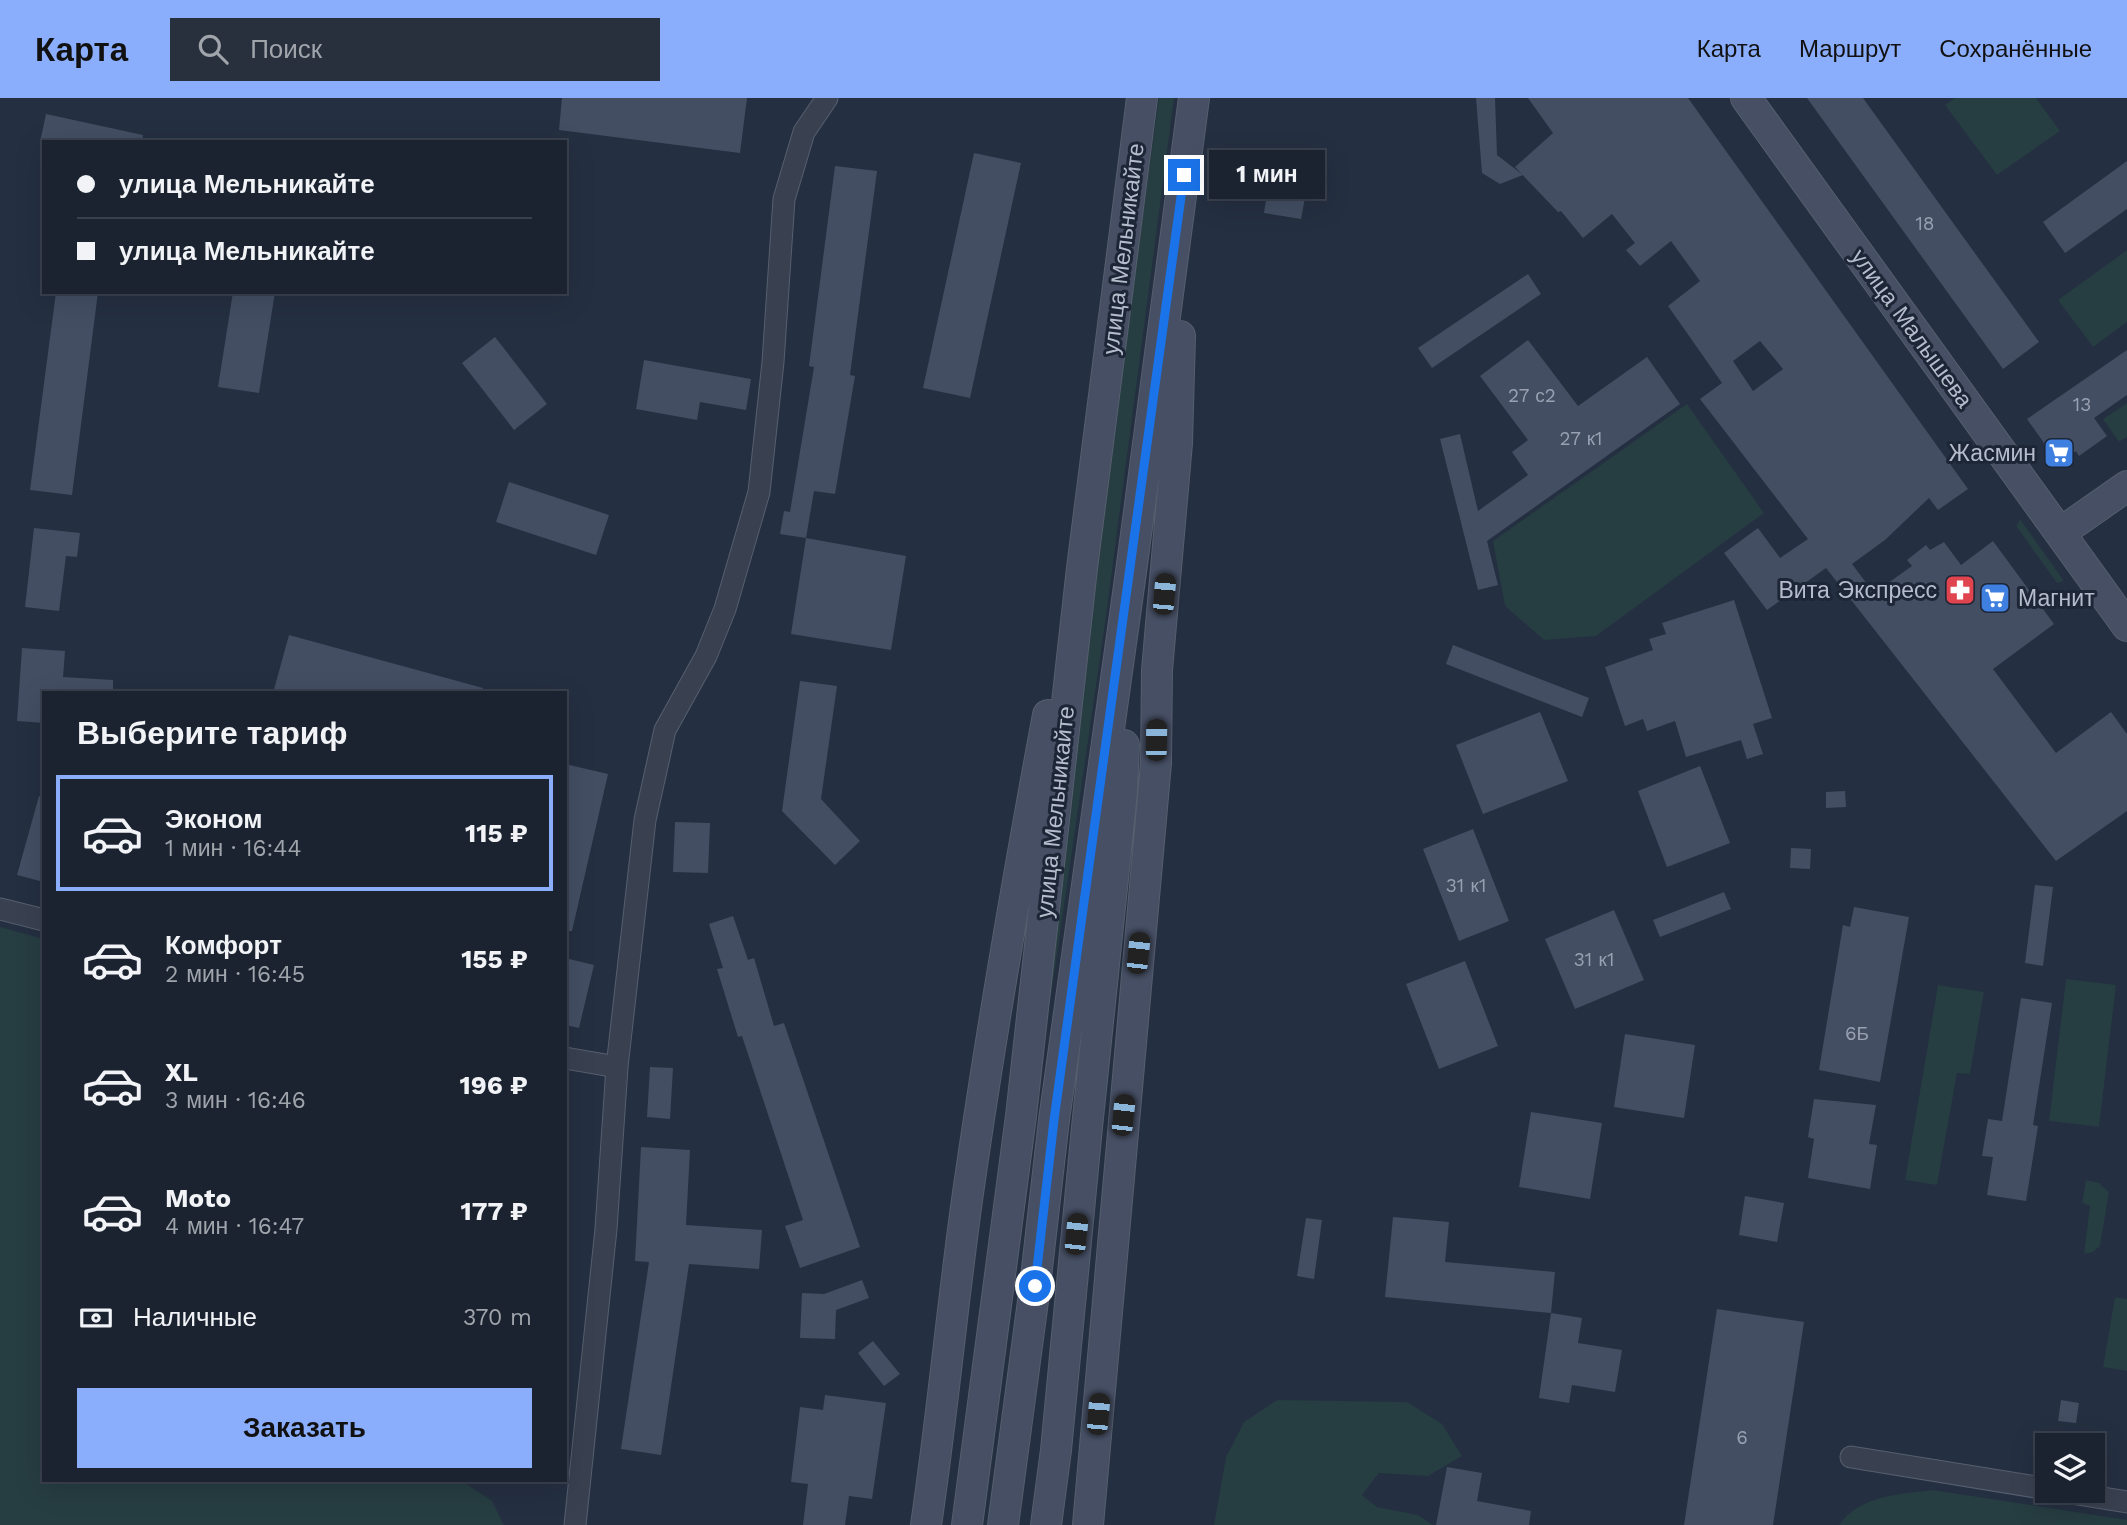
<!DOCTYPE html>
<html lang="ru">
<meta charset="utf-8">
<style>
:root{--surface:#1b2331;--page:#282f3d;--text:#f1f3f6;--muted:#a0a4ab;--line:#39404d;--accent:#8aadfc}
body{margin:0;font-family:"Work Sans",sans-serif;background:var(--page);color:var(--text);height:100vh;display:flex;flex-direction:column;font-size:26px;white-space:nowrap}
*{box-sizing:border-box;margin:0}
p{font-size:23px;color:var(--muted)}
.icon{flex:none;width:38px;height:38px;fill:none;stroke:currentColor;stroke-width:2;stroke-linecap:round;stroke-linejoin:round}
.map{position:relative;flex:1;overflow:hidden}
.sheet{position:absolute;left:42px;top:593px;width:525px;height:791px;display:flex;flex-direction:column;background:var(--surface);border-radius:0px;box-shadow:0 7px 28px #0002,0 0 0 2px var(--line)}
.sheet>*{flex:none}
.hud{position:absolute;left:42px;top:42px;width:525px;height:154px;border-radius:0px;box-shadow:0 7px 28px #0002,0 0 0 2px var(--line);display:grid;align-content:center;height:154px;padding:0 35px;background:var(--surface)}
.buttons{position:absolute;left:2035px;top:1335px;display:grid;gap:14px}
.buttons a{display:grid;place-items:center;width:70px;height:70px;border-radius:0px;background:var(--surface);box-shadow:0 7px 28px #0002,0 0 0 2px var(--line);font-size:35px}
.end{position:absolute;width:32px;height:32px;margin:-16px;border:9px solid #1a73e8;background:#fff;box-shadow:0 0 0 4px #fff}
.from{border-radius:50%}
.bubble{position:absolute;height:49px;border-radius:0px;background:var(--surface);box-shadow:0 7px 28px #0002,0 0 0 2px var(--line);font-size:23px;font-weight:700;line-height:49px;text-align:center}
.car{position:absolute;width:21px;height:42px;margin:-21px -10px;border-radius:9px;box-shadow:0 0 5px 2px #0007;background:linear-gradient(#222 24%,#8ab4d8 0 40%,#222 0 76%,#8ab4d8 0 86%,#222 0)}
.hud b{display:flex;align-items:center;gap:24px;height:66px;font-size:26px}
.hud b+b{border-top:2px solid var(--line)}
.hud i{width:18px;height:18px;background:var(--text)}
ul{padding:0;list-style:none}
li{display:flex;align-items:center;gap:21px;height:116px;margin:0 14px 10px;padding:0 21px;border:4px solid transparent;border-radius:0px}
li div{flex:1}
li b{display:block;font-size:26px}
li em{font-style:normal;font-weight:700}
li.current{border-color:var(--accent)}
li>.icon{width:63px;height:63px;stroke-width:1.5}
h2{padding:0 35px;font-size:32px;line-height:84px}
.pay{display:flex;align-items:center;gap:18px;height:77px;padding:0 35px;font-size:26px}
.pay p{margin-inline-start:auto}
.primary-button{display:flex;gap:14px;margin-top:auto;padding:14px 35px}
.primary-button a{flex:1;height:80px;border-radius:0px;background:var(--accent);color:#111;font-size:28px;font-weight:700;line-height:80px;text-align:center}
header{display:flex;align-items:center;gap:42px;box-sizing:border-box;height:98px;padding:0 35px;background:var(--accent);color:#111}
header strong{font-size:33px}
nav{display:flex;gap:38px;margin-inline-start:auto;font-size:24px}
.search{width:490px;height:63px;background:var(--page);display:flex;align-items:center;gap:18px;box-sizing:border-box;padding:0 24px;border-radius:0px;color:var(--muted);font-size:26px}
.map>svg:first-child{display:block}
.green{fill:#263d42}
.building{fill:#434e63;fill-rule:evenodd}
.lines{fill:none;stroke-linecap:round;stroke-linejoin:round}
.street-casing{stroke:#565f6e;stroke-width:23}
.secondary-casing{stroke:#565f6e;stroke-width:32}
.street{stroke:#394151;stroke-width:21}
.secondary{stroke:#464f64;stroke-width:30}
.route{stroke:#1a73e8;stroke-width:9}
.labels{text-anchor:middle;stroke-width:6;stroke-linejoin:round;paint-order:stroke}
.number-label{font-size:19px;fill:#98a0b1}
.street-label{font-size:23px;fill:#b5bccb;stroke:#1d2636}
.poi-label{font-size:23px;fill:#b5bccb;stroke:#1d2636;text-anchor:end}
</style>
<header>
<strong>Карта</strong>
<div class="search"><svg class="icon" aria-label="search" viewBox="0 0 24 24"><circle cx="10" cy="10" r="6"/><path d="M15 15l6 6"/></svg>Поиск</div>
<nav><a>Карта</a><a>Маршрут</a><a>Сохранённые</a></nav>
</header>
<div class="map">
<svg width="2127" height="1427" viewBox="0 0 2127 1427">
<rect width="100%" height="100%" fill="#242f41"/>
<path class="green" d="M1159 0H1174L1105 526 1049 911 1045 910 1104 401Z
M1955 0H2036L2060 33 1997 77 1945 7Z
M2127 152V224L2093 249 2058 202Z
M2127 305V339L2119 344 2103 321Z
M1687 306 1764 415 1596 538 1544 542 1505 508 1493 443Z
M2020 421 2064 483 2057 485 2016 428Z
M0 829 44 841V1382L462 1383 492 1403 504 1427H0Z
M2066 881 2116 887 2099 1029 2049 1023Z
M1938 887 1984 894 1970 976 1957 975 1937 1087 1905 1082Z
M2086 1082 2099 1085 2109 1094 2100 1148 2093 1154 2084 1156 2090 1108 2082 1105Z
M2115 1199 2127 1201V1273L2103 1269Z
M1277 1302 1407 1304 1442 1326 1462 1358 1428 1378 1379 1375 1362 1397 1377 1409 1418 1417 1433 1427H1214L1226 1359 1244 1324Z
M1933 1392 2127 1422V1427H1839C1859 1397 1901 1396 1933 1392Z"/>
<path class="building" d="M562 0H747L740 55 559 32Z
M1476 0H1495L1497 57 1523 77 1500 86 1482 75Z
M1528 0H1688L1968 391 1938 412 1929 400 1885 442 1852 466 1874 495 1912 468 1907 462 1926 447 1930 452 1944 444 1961 467 1993 443 2054 526 1993 571 2056 655 2111 614 2127 636V713L2056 763 1826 470 1767 512 1724 455 1758 430 1780 460 1808 441 1700 301 1722 285 1668 208 1700 183 1671 143 1640 168 1626 152 1635 145 1612 116 1583 140 1561 113 1558 114 1515 69 1553 35ZM1760 243 1783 271 1753 293 1733 263Z
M1807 0H1863L2039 244 2003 271Z
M46 16 143 37 142 44H40Z
M974 55 1021 65 970 300 923 290Z
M2127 63V111L2065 155 2043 124Z
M835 68 877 73 850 277 855 278 835 396 814 393 806 440 780 436 784 413 790 414 814 269 809 268Z
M1269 83 1307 89 1301 121 1264 115Z
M1528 176 1541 196 1432 270 1418 250Z
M56 194H98L72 397 30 392Z
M233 194H275L259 295 218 289Z
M495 239 547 306 514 332 462 265Z
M1528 242 1578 308 1647 259 1680 306 1487 443 1498 487 1478 492 1440 341 1460 336 1478 413 1528 377 1512 354 1528 342 1480 278Z
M2127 252V297L2094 320 2107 338 2079 358 2076 353 2063 363 2056 362 2027 321Z
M644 262 751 281 746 312 700 304 697 322 636 311Z
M509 384 609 417 596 457 496 424Z
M34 430 80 435 77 459 66 458 59 513 25 509Z
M806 440 906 458 891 552 791 536Z
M1734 502 1772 620 1753 626 1763 656 1747 661 1741 642 1686 659 1675 623 1647 633 1643 621 1625 628 1605 569 1653 552 1649 541 1666 536 1662 525Z
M289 537 483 590 482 595H273Z
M1453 547 1589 600 1582 619 1446 566Z
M22 550 65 553 63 579 113 582V595H44V625L17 623Z
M800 583 837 588 821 701 860 743 835 767 782 713Z
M1540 614 1568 683 1483 716 1456 647Z
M565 666 608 676 572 833H565Z
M1700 668 1730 745 1667 769 1638 693Z
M1845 693 1846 709 1826 710V694Z
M39 698 44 699V771L40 783 17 777Z
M675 724 710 725 708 775 673 774Z
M1473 731 1509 823 1459 843 1423 751Z
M1791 750 1811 751 1810 771 1790 770Z
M2035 787 2053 789 2043 868 2025 865Z
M1724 794 1731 811 1660 839 1653 822Z
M1854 809 1909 819 1880 984 1819 972 1843 827 1850 829Z
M1614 812 1644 882 1575 911 1545 841Z
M733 818 748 862 754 860 774 928 784 925 860 1149 800 1170 785 1128 803 1122 742 938 738 939 717 871 723 870 709 826Z
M565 860 594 867 579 930 565 927Z
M1465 863 1498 948 1439 971 1406 886Z
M2021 900 2052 905 2033 1027 2038 1028 2026 1103 1987 1097 1993 1059 1982 1058 1988 1021 2002 1023Z
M1625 936 1695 947 1684 1020 1614 1009Z
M650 969 673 970 670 1021 647 1019Z
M1814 1001 1876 1007 1869 1046 1877 1047 1870 1091 1808 1080 1814 1041 1808 1039Z
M1531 1014 1602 1025 1590 1101 1519 1089Z
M641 1049 690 1052 686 1127 762 1132 759 1171 689 1166 661 1357 621 1351 649 1164 635 1163Z
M1745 1098 1784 1105 1777 1144 1739 1137Z
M1393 1119 1449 1124 1445 1164 1555 1174 1551 1215 1385 1199Z
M1306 1120 1322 1122 1314 1181 1297 1178Z
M862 1182 869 1200 836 1212 835 1241 800 1240 802 1195 824 1196Z
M1717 1211 1804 1224 1773 1427H1684Z
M1551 1215 1582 1220 1578 1245 1622 1252 1615 1294 1572 1287 1569 1305 1539 1300Z
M873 1243 900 1276 884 1288 858 1255Z
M825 1297 886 1305 872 1401 849 1398 845 1427H803L808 1386 791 1384 800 1309 823 1312Z
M2061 1302 2079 1305 2076 1325 2058 1323Z
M1447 1369 1482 1375 1477 1403 1531 1413 1529 1427H1436Z"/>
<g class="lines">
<g class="street-casing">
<path id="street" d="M0 811 44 822
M565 960 617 969
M1851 1359 2048 1391
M2059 1393 2127 1404
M575 1427 606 1131 617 969 645 722 665 632 706 558 725 511 759 394 773 264 784 101 804 34 827 0"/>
</g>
<g class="secondary-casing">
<path id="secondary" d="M1746 0 2127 528
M2060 435 2127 388
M926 1427C942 1319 952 1210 967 1102 990 940 1018 778 1048 617
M967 1427 1021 1018 1082 470 1142 0
M1003 1427 1035 1188 1054 1022 1131 474 1194 0
M1046 1427 1056 1352 1087 1029 1122 694 1124 647
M1088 1427 1156 665 1157 572 1177 345 1180 238"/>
</g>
<use href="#street" class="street"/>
<use href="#secondary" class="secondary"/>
</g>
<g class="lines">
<path class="route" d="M1035 1188 1054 1022 1184 77"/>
</g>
<defs>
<g id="supermarket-square" transform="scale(1.575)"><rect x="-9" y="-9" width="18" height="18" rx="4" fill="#3f7fe0" stroke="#1d2636"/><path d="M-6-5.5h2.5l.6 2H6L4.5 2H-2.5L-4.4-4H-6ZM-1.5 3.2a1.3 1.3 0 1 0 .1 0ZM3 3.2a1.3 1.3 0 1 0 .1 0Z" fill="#fff"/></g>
<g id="pharmacy-square" transform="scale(1.575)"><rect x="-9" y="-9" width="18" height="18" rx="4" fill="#e0444e" stroke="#1d2636"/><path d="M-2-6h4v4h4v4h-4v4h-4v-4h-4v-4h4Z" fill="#fff"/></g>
</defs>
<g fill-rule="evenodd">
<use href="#supermarket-square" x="2059" y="355"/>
<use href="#pharmacy-square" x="1960" y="492"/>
<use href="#supermarket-square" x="1995" y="500"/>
</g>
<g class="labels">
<g class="number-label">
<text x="1925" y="132">18</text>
<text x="1532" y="304">27 с2</text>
<text x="2082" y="313">13</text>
<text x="1581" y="347">27 к1</text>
<text x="1466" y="794">31 к1</text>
<text x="1594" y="868">31 к1</text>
<text x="1857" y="942">6Б</text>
<text x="1742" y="1346">6</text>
</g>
<g class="street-label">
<text transform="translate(1123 151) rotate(-83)" y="8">улица Мельникайте</text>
<text transform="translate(1912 230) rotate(54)" y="8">улица Малышева</text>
<text transform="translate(1055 714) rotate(-84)" y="8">улица Мельникайте</text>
</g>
<g class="poi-label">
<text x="2036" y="363">Жасмин</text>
<text x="1937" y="500">Вита Экспресс</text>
<text x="2018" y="508" text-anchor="start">Магнит</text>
</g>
</g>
</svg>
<div class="buttons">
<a><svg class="icon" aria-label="layers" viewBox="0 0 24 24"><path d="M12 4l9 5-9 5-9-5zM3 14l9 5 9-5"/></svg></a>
</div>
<i class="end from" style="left:1035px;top:1188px"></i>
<i class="end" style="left:1184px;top:77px"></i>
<div class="bubble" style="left:1209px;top:52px;width:116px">1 мин</div>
<i class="car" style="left:1164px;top:496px;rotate:5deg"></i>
<i class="car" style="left:1156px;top:642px;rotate:1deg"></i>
<i class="car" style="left:1138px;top:855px;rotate:6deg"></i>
<i class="car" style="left:1123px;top:1017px;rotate:6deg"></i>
<i class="car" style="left:1076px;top:1136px;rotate:6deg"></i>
<i class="car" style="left:1098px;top:1316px;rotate:5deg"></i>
<div class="hud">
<b><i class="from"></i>улица Мельникайте</b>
<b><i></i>улица Мельникайте</b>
</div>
<section class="sheet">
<h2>Выберите тариф</h2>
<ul>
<li class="current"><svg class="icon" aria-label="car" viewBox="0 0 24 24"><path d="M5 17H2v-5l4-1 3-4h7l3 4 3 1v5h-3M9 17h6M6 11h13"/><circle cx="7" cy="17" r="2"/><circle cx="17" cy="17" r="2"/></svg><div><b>Эконом</b><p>1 мин · 16:44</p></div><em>115 ₽</em></li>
<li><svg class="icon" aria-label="car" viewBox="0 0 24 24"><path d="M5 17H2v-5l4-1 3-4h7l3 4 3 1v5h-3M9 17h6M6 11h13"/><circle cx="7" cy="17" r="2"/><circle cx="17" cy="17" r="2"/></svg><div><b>Комфорт</b><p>2 мин · 16:45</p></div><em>155 ₽</em></li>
<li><svg class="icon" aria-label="car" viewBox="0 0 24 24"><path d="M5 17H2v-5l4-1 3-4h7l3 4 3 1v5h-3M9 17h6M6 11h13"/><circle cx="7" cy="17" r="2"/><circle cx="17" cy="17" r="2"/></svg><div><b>XL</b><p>3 мин · 16:46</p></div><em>196 ₽</em></li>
<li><svg class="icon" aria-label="car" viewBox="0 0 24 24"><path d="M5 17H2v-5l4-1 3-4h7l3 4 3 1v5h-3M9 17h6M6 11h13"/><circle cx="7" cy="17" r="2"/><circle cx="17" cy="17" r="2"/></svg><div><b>Moto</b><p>4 мин · 16:47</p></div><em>177 ₽</em></li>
</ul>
<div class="pay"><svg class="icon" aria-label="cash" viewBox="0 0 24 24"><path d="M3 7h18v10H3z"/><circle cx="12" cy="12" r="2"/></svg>Наличные<p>370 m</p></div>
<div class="primary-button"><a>Заказать</a></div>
</section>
</div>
